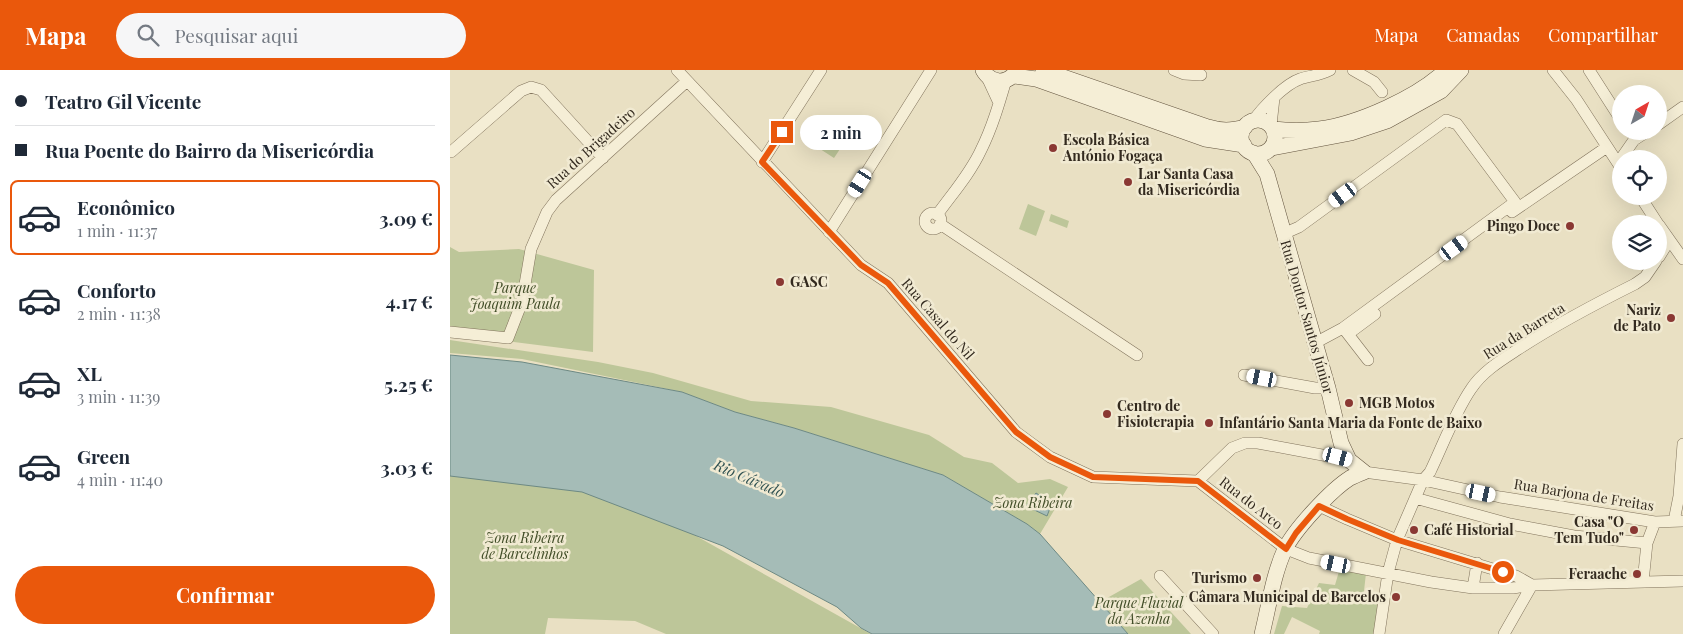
<!DOCTYPE html>
<html lang="pt">
<meta charset="utf-8">
<style>
:root{--surface:#fff;--page:#f6f6f7;--text:#1f2937;--muted:#747a83;--line:#e0e1e3;--accent:#ea580c}
body{margin:0;font-family:"Playfair Display",serif;background:var(--page);color:var(--text);height:100vh;display:flex;flex-direction:column;font-size:19px;white-space:nowrap}
*{box-sizing:border-box;margin:0}
p{font-size:16px;color:var(--muted)}
.icon{flex:none;width:28px;height:28px;fill:none;stroke:currentColor;stroke-width:2;stroke-linecap:round;stroke-linejoin:round}
.map{position:relative;flex:1;overflow:hidden}
.details{display:flex;flex-direction:column;background:var(--surface);width:450px}
.details>*{flex:none}
.hud{display:grid;align-content:center;height:110px;padding:0 15px;background:var(--surface)}
.needle{width:32px;rotate:39deg}
.controls{position:absolute;left:1162px;top:15px;display:grid;gap:10px}
.controls a{display:grid;place-items:center;width:55px;height:55px;border-radius:50%;background:var(--surface);box-shadow:0 5px 20px #0002;font-size:25px}
.end{position:absolute;width:22px;height:22px;margin:-11px;border:6px solid #ea580c;background:#fff;box-shadow:0 0 0 2px #fff}
.from{border-radius:50%}
.bubble{position:absolute;height:35px;border-radius:18px;background:var(--surface);box-shadow:0 5px 20px #0002;font-size:16px;font-weight:700;line-height:35px;text-align:center}
.car{position:absolute;width:15px;height:30px;margin:-15px -8px;border-radius:6px;box-shadow:0 0 4px 1px #0007;background:linear-gradient(#fff 24%,#345 0 40%,#fff 0 76%,#345 0 86%,#fff 0)}
.hud b{display:flex;align-items:center;gap:18px;height:48px;font-size:19px}
.hud b+b{border-top:1px solid var(--line)}
.hud i{width:12px;height:12px;background:var(--text)}
ul{padding:0;list-style:none}
li{display:flex;align-items:center;gap:15px;height:75px;margin:0 10px 8px;padding:0 5px;border:2px solid transparent;border-radius:8px}
li div{flex:1}
li b{display:block;font-size:19px}
li em{font-style:normal;font-weight:700}
li.active{border-color:var(--accent)}
li>.icon{width:45px;height:45px;stroke-width:1.5}
.button{display:flex;gap:10px;margin-top:auto;padding:10px 15px}
.button a{flex:1;height:58px;border-radius:30px;background:var(--accent);color:#fff;font-size:20px;font-weight:700;line-height:58px;text-align:center}
header{display:flex;align-items:center;gap:30px;box-sizing:border-box;height:70px;padding:0 25px;background:var(--accent);color:#fff}
header strong{font-size:24px}
nav{display:flex;gap:28px;margin-inline-start:auto;font-size:18px}
.search{width:350px;height:45px;background:var(--page);display:flex;align-items:center;gap:12px;box-sizing:border-box;padding:0 18px;border-radius:28px;color:var(--muted);font-size:19px}
main{display:flex;flex:1;min-height:0}
.map>svg:first-child{display:block}
.green{fill:#bdc699}
.water{fill:#a5bcb7;stroke:#6d8984}
.lines{fill:none;stroke-linecap:round;stroke-linejoin:round}
.street-casing{stroke:#81735c;stroke-width:12}
.secondary-casing{stroke:#63543f;stroke-width:16}
.street{stroke:#f5eed6;stroke-width:11}
.secondary{stroke:#f5eed6;stroke-width:15}
.route{stroke:#ea580c;stroke-width:6}
.poi-dot{fill:#8a3833;stroke:#f1ead2;stroke-width:2}
.labels{text-anchor:middle;stroke-width:5;stroke-linejoin:round;paint-order:stroke}
.poi-label{font-size:14px;font-weight:bold;fill:#332a1f;stroke:#f1ead2;text-anchor:start}
.street-label{font-size:14px;fill:#332a1f;stroke:#f1ead2}
.park-label{font-size:14px;font-style:italic;fill:#414d27;stroke:#f1ead2}
.water-label{font-size:15px;font-style:italic;fill:#2f5151;stroke:#f1ead2}
</style>
<header>
<strong>Mapa</strong>
<div class="search"><svg class="icon" aria-label="search" viewBox="0 0 24 24"><circle cx="10" cy="10" r="6"/><path d="M15 15l6 6"/></svg>Pesquisar aqui</div>
<nav><a>Mapa</a><a>Camadas</a><a>Compartilhar</a></nav>
</header>
<main>
<section class="details">
<div class="hud">
<b><i class="from"></i>Teatro Gil Vicente</b>
<b><i></i>Rua Poente do Bairro da Misericórdia</b>
</div>
<ul>
<li class="active"><svg class="icon" aria-label="car" viewBox="0 0 24 24"><path d="M5 17H2v-5l4-1 3-4h7l3 4 3 1v5h-3M9 17h6M6 11h13"/><circle cx="7" cy="17" r="2"/><circle cx="17" cy="17" r="2"/></svg><div><b>Econômico</b><p>1 min · 11:37</p></div><em>3.09 €</em></li>
<li><svg class="icon" aria-label="car" viewBox="0 0 24 24"><path d="M5 17H2v-5l4-1 3-4h7l3 4 3 1v5h-3M9 17h6M6 11h13"/><circle cx="7" cy="17" r="2"/><circle cx="17" cy="17" r="2"/></svg><div><b>Conforto</b><p>2 min · 11:38</p></div><em>4.17 €</em></li>
<li><svg class="icon" aria-label="car" viewBox="0 0 24 24"><path d="M5 17H2v-5l4-1 3-4h7l3 4 3 1v5h-3M9 17h6M6 11h13"/><circle cx="7" cy="17" r="2"/><circle cx="17" cy="17" r="2"/></svg><div><b>XL</b><p>3 min · 11:39</p></div><em>5.25 €</em></li>
<li><svg class="icon" aria-label="car" viewBox="0 0 24 24"><path d="M5 17H2v-5l4-1 3-4h7l3 4 3 1v5h-3M9 17h6M6 11h13"/><circle cx="7" cy="17" r="2"/><circle cx="17" cy="17" r="2"/></svg><div><b>Green</b><p>4 min · 11:40</p></div><em>3.03 €</em></li>
</ul>
<div class="button"><a>Confirmar</a></div>
</section>
<div class="map">
<svg width="1233" height="564" viewBox="0 0 1233 564">
<rect width="100%" height="100%" fill="#e9e0c3"/>
<path class="green" d="M374 65 392 76 384 88 367 77Z
M578 134 595 141 586 166 569 159Z
M601 144 619 151 617 158 599 151Z
M0 177 9 182 69 179 144 200 143 282 0 264Z
M0 270 148 292 203 303 301 331 381 337 479 365 514 387 542 393 568 413 600 409 618 417 590 464 577 454 493 405 344 358 285 342 232 322 72 289 0 283Z
M0 400 132 402 421 564H216L185 551 98 548 95 564H0Z
M890 498 916 503 913 530 930 535 926 564H869L870 561 842 547 834 564H824L832 536 857 538 869 513 885 515Z
M691 509 741 564H678L650 532Z"/>
<path class="water" d="M0 285 72 292 232 322 285 342 344 358 493 405 577 454 590 464 678 564H422L411 558 387 537 273 476 132 422 0 406Z
M586 423 602 433 597 446 576 436Z"/>
<g class="lines">
<g class="street-casing">
<path id="street" d="M227 0 411 195 438 213 566 362 600 387 643 407 748 411
M724 0 734 4 751 5
M903 0 924 12 932 22
M1103 0 1126 29 1171 98
M1139 0 1171 50
M536 5 549 33
M803 51C812 38 835 14 850 9 859 6 871 5 880 0
M1209 54 1233 37
M821 55 824 28
M1 82 71 21 81 17 91 20 153 88
M312 92 371 0
M1168 93 1184 70 1198 61
M1190 126 1208 154
M1062 142 1157 77
M475 151a8 8 0 1 1 16 0a8 8 0 1 1-16 0Z
M487 145C502 124 520 104 531 80 542 58 549 34 556 10
M490 154 687 285
M1209 155 1233 189
M379 162 481 0
M833 164 849 157 996 50 1007 54 1065 132 893 258 865 273
M1209 187 1219 171
M894 259 918 290
M0 262 58 268 72 232 81 179 97 142 106 130 237 11
M898 264 925 244
M794 305 865 318H878
M914 402 973 410 1050 427 1205 452 1233 451
M748 411 836 479 859 488 981 512 1023 518H1063L1082 515 1233 511
M748 411 782 378 795 373H808L899 390
M965 428 1060 454 1124 466 1197 473
M869 436 897 449 947 470 1066 506 1082 515
M1224 451 1229 426 1233 374
M710 506 763 564
M1193 512 1197 473 1205 452
M1023 518 1027 493
M929 564 938 503 947 470 973 410 980 402C993 375 1004 344 1021 319 1032 302 1050 291 1067 280 1105 255 1145 234 1185 214L1195 207 1206 191
M1054 564 1082 515"/>
</g>
<g class="secondary-casing">
<path id="secondary" d="M533 0C541 14 558 15 567 0
M593 0 758 57C771 61 781 61 795 57
M564 6 586 9 755 69 794 75
M791 67a17 17 0 1 1 34 0a17 17 0 1 1-34 0Z
M823 59C839 61 854 61 869 59 908 54 968 27 996 0
M822 78 901 63 937 51 991 21 1011 0
M804 83 817 104 878 318 891 373 899 390 914 402C909 404 904 406 900 408 881 420 845 459 835 479 823 505 819 536 812 564"/>
</g>
<use href="#street" class="street"/>
<use href="#secondary" class="secondary"/>
</g>
<g class="lines">
<path class="route" d="M332 62 312 92 411 195 438 213 566 362 600 387 643 407 748 411 836 479 846 463 869 436 897 449 948 470 1053 502"/>
</g>
<g class="poi-dot">
<circle cx="603" cy="78" r="5"/>
<circle cx="678" cy="112" r="5"/>
<circle cx="1120" cy="156" r="5"/>
<circle cx="330" cy="212" r="5"/>
<circle cx="1221" cy="248" r="5"/>
<circle cx="899" cy="333" r="5"/>
<circle cx="657" cy="344" r="5"/>
<circle cx="759" cy="353" r="5"/>
<circle cx="964" cy="460" r="5"/>
<circle cx="1184" cy="460" r="5"/>
<circle cx="1187" cy="504" r="5"/>
<circle cx="807" cy="508" r="5"/>
<circle cx="946" cy="527" r="5"/>
</g>
<g class="labels">
<g class="poi-label">
<text x="613" y="75">Escola Básica<tspan x="613" dy="16">António Fogaça</tspan></text>
<text x="688" y="109">Lar Santa Casa<tspan x="688" dy="16">da Misericórdia</tspan></text>
<text x="1110" y="161" text-anchor="end">Pingo Doce</text>
<text x="340" y="217">GASC</text>
<text x="1211" y="245" text-anchor="end">Nariz<tspan x="1211" dy="16">de Pato</tspan></text>
<text x="909" y="338">MGB Motos</text>
<text x="667" y="341">Centro de<tspan x="667" dy="16">Fisioterapia</tspan></text>
<text x="769" y="358">Infantário Santa Maria da Fonte de Baixo</text>
<text x="1174" y="457" text-anchor="end">Casa "O<tspan x="1174" dy="16">Tem Tudo"</tspan></text>
<text x="974" y="465">Café Historial</text>
<text x="1177" y="509" text-anchor="end">Feraache</text>
<text x="797" y="513" text-anchor="end">Turismo</text>
<text x="936" y="532" text-anchor="end">Câmara Municipal de Barcelos</text>
</g>
<g class="street-label">
<text transform="translate(141 78) rotate(-42)" y="5">Rua do Brigadeiro</text>
<text transform="translate(857 247) rotate(74)" y="5">Rua Doutor Santos Júnior</text>
<text transform="translate(488 249) rotate(49)" y="5">Rua Casal do Nil</text>
<text transform="translate(1074 261) rotate(-32)" y="5">Rua da Barreta</text>
<text transform="translate(1134 425) rotate(9)" y="5">Rua Barjona de Freitas</text>
<text transform="translate(801 433) rotate(38)" y="5">Rua do Arco</text>
</g>
<g class="park-label">
<text x="65" y="223">Parque<tspan x="65" dy="16">Joaquim Paula</tspan></text>
<text x="583" y="438">Zona Ribeira</text>
<text x="75" y="473">Zona Ribeira<tspan x="75" dy="16">de Barcelinhos</tspan></text>
<text x="689" y="538">Parque Fluvial<tspan x="689" dy="16">da Azenha</tspan></text>
</g>
<g class="water-label">
<text transform="translate(299 409) rotate(23)" y="5">Rio Cávado</text>
</g>
</g>
</svg>
<div class="controls">
<a><svg class="needle" viewBox="-14 -14 28 28"><path d="M0-13l5 13h-10z" fill="#e53935"/><path d="M0 13l5-13h-10z" fill="#747a83"/></svg></a>
<a><svg class="icon" aria-label="locate" viewBox="0 0 24 24"><circle cx="12" cy="12" r="6"/><path d="M12 2v4M12 18v4M2 12h4M18 12h4"/></svg></a>
<a><svg class="icon" aria-label="layers" viewBox="0 0 24 24"><path d="M12 4l9 5-9 5-9-5zM3 14l9 5 9-5"/></svg></a>
</div>
<i class="end from" style="left:1053px;top:502px"></i>
<i class="end" style="left:332px;top:62px"></i>
<div class="bubble" style="left:350px;top:45px;width:82px">2 min</div>
<i class="car" style="left:410px;top:113px;rotate:212deg"></i>
<i class="car" style="left:893px;top:125px;rotate:234deg"></i>
<i class="car" style="left:1004px;top:178px;rotate:54deg"></i>
<i class="car" style="left:812px;top:308px;rotate:281deg"></i>
<i class="car" style="left:888px;top:387px;rotate:105deg"></i>
<i class="car" style="left:1031px;top:423px;rotate:102deg"></i>
<i class="car" style="left:886px;top:494px;rotate:282deg"></i>
</div>
</main>
